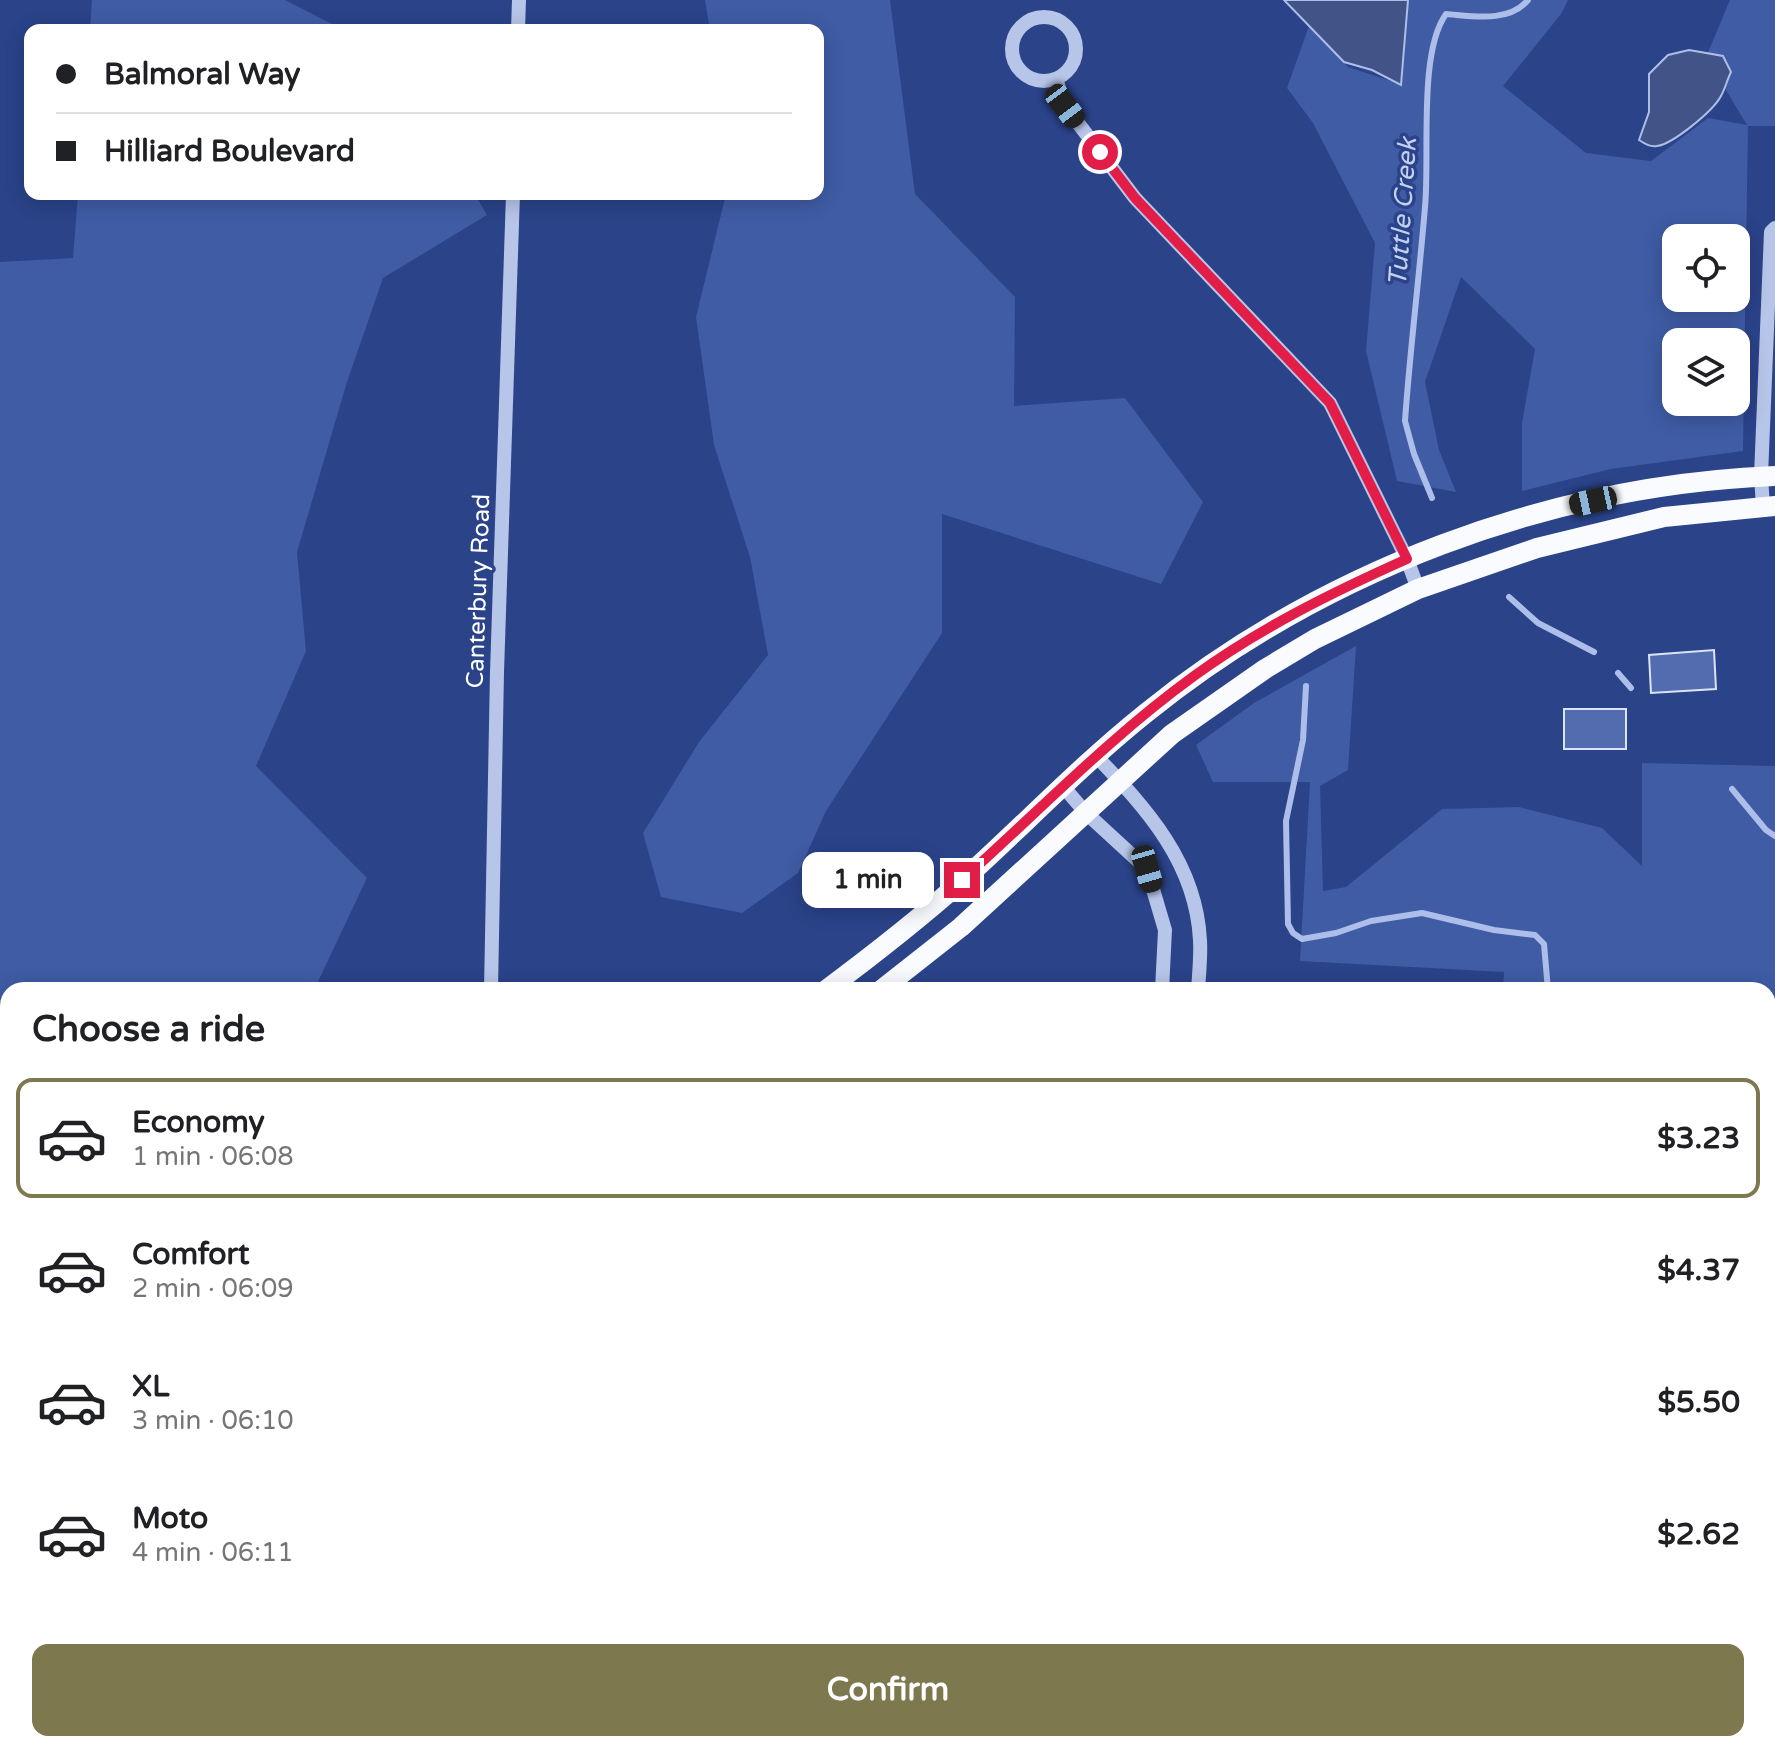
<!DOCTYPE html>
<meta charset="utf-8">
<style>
:root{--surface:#fff;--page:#f6f6f6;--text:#202124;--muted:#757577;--line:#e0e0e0;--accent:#7d784d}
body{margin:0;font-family:"Varela Round",sans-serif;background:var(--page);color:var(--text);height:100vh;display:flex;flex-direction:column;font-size:30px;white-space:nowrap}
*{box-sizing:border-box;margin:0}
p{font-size:26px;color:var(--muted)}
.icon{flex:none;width:44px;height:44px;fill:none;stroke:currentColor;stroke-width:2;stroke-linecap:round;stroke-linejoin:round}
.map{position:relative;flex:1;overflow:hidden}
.details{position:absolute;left:0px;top:982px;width:1776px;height:770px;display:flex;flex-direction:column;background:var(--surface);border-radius:24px 24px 0 0;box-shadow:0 4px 20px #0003}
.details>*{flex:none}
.guide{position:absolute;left:24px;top:24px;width:800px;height:176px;border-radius:16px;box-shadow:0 4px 20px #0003;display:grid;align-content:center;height:176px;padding:0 32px;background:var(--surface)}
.tools{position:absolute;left:1662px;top:224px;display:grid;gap:16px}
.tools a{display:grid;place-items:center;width:88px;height:88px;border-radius:16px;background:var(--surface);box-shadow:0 4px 20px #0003;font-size:40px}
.end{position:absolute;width:36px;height:36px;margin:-18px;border:10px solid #e11d48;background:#fff;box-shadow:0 0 0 4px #fff}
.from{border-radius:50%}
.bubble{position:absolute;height:56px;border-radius:16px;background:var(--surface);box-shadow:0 4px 20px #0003;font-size:26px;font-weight:700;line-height:56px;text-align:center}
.car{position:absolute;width:24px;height:48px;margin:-24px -12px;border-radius:10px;box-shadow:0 0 6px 2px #0007;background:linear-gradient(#222 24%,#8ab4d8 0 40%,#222 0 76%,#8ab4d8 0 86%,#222 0)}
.guide b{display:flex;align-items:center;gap:28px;height:76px;font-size:30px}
.guide b+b{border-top:2px solid var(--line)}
.guide i{width:20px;height:20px;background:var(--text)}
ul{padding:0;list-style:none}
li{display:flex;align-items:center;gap:24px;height:120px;margin:0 16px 12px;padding:0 16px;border:4px solid transparent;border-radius:16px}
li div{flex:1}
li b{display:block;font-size:30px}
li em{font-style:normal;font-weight:700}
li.on{border-color:var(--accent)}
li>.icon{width:72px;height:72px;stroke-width:1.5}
h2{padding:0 32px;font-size:36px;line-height:96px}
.primary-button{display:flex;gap:16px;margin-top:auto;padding:16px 32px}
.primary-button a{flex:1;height:92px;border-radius:16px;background:var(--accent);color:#fff;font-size:32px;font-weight:700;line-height:92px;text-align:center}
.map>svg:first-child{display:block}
.green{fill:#3f5ca5;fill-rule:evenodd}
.water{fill:#425487;stroke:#acbee9;stroke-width:2}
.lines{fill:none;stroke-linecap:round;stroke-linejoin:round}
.stream{stroke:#acbee9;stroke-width:6}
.building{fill:#536cb0;stroke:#dbe3f7;stroke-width:2}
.minor{stroke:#b7c5e9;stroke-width:14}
.major{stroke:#fafbfe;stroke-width:20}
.route{stroke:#e11d48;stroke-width:10}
.labels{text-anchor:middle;stroke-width:7;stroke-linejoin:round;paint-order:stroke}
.street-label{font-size:24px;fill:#fff;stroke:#2a4389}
.water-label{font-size:26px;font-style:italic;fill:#c3d0f0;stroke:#2a4389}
</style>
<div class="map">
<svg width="1775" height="1751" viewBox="0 0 1775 1751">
<rect width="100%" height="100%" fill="#2a4389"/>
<path class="green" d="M92 0H285L344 30H90Z
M705 0H890L915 194 1015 297 1014 406 1125 398 1203 502 1161 584 942 514V633L826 811 798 873 742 913 661 897 643 833 699 742 768 655 750 557 714 445 696 317 726 194H818V30H710Z
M1408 0H1568L1561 14 1503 86 1586 153 1651 161 1708 118 1747 125 1706 57 1730 0H1775V126H1748L1743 451 1611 469 1522 491V423L1535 349 1461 277 1425 382 1439 450 1456 492 1397 481 1366 351 1375 243 1313 123 1287 88 1309 26 1348 67 1400 84ZM1676 238H1736V298H1676ZM1676 342H1736V402H1676Z
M78 194H475L487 215 383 278 347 382 297 552 306 651 256 766 367 878 314 990H8V1175L0 1177V262L73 258Z
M1356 646 1348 770 1320 786 1323 891 1346 887 1442 809 1519 807 1602 828 1642 866V763L1775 766V1135L1768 1143V990H1503L1504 972 1300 961 1310 782H1213L1196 745 1254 703Z
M1768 1151 1775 1160V1219L1768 1222Z
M0 1709H8V1744H324L325 1751H0Z
M658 1744H807L806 1751H658Z
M1535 1744H1618L1602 1751H1533Z"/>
<path class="water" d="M1284 0H1408L1401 85 1372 70 1344 62Z
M1689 50 1723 56 1731 72C1727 80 1725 89 1721 96 1713 111 1673 144 1657 146 1650 147 1645 144 1639 140L1649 112V74L1668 55Z"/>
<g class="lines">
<path class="stream" d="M1432 498 1414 454 1405 421C1410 350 1419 279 1425 207 1430 156 1418 53 1446 14 1473 16 1509 23 1528 0
M1509 597 1538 623 1594 652
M1618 673 1631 688
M1306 686 1303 740 1286 821 1288 924 1293 933 1302 939 1336 933 1371 921 1422 913 1494 930 1535 935 1544 944 1548 990
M1732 789 1766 830 1775 836"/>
</g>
<path class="building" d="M1714 650 1716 689 1651 693 1649 655Z
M1564 709H1626V749H1564Z"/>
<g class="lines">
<path class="minor" d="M1012 49a32 32 0 1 1 64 0a32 32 0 1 1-64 0Z
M518 30 519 0
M1056 79 1065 106 1135 198 1330 403 1407 559 1418 589
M1763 507 1761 476 1771 232 1775 228
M1096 756C1147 809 1196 863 1200 940 1201 957 1199 974 1198 990
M1062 785 1085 812 1147 869 1165 930 1162 990
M491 990 497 672 513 194
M1768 1435 1775 1439
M1367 1744V1751
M469 1751V1744
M960 1751V1744"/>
<path class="major" d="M826 990C873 955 919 919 963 880 1024 825 1081 765 1146 713 1322 571 1549 485 1775 476
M881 990 961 927 1172 734 1265 669 1315 639 1418 589 1537 548 1664 517 1775 506
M0 1384 8 1382
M0 1417 8 1415"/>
</g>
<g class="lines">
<path class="route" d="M962 880C1039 811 1110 737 1194 676 1260 628 1333 592 1407 559L1330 403 1135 198 1100 152"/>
</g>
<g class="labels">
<g class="street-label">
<text transform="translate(478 591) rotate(-88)" y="8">Canterbury Road</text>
</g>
<g class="water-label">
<text transform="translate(1402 212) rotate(-86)" y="9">Tuttle Creek</text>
</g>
</g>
</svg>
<div class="tools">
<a><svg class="icon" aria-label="locate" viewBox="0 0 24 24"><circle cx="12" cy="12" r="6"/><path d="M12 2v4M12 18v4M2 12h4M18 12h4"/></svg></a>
<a><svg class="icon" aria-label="layers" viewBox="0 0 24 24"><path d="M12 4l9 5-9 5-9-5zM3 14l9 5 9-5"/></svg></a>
</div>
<i class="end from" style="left:1100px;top:152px"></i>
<i class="end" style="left:962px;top:880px"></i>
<div class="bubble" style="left:802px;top:852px;width:132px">1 min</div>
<i class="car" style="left:1065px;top:106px;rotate:143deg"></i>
<i class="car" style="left:1593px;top:501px;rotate:258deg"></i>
<i class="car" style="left:1147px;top:869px;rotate:164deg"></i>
<div class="guide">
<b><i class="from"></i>Balmoral Way</b>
<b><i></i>Hilliard Boulevard</b>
</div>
<section class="details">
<h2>Choose a ride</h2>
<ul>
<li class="on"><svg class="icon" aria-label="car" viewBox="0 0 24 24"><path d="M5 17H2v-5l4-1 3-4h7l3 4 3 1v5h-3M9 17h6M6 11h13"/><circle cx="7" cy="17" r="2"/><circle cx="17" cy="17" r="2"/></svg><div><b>Economy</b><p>1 min · 06:08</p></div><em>$3.23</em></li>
<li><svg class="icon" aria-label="car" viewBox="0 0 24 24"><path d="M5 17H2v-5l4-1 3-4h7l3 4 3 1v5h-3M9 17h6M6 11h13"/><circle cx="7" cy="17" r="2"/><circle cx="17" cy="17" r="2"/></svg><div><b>Comfort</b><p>2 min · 06:09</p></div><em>$4.37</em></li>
<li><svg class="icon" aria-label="car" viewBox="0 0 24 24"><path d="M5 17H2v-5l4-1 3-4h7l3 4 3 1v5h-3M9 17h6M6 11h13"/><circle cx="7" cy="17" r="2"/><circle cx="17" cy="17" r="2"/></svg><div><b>XL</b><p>3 min · 06:10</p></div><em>$5.50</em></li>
<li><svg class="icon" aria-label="car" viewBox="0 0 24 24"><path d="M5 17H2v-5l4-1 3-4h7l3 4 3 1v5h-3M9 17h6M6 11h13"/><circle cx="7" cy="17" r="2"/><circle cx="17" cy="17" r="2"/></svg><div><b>Moto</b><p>4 min · 06:11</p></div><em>$2.62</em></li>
</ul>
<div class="primary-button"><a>Confirm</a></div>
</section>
</div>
